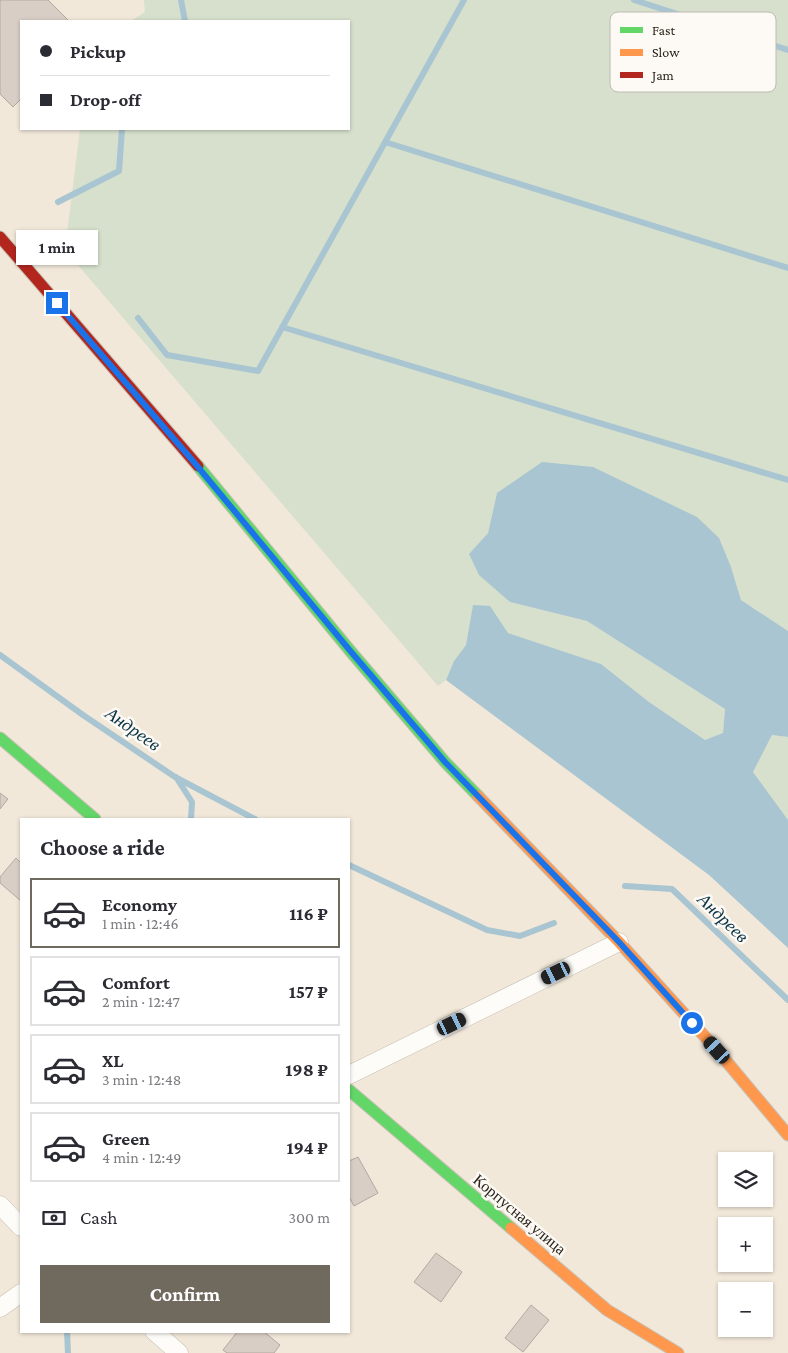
<!DOCTYPE html>
<meta charset="utf-8">
<style>
:root{--surface:#fff;--page:#f7f7f7;--text:#2b2b33;--muted:#7c7c81;--line:#e1e1e2;--accent:#70695d}
body{margin:0;font-family:"Crimson Pro",serif;background:var(--page);color:var(--text);height:100vh;display:flex;flex-direction:column;font-size:19px;white-space:nowrap}
*{box-sizing:border-box;margin:0}
p{font-size:16px;color:var(--muted)}
.icon{flex:none;width:28px;height:28px;fill:none;stroke:currentColor;stroke-width:2;stroke-linecap:round;stroke-linejoin:round}
.map{position:relative;flex:1;overflow:hidden}
.sheet{position:absolute;left:20px;top:818px;width:330px;height:515px;display:flex;flex-direction:column;background:var(--surface);border-radius:0px;box-shadow:0 1px 4px #0004}
.sheet>*{flex:none}
.top-card{position:absolute;left:20px;top:20px;width:330px;height:110px;border-radius:0px;box-shadow:0 1px 4px #0004;display:grid;align-content:center;height:110px;padding:0 20px;background:var(--surface)}
.controls{position:absolute;left:718px;top:1152px;display:grid;gap:10px}
.controls a{display:grid;place-items:center;width:55px;height:55px;border-radius:0px;background:var(--surface);box-shadow:0 1px 4px #0004;font-size:25px}
.end{position:absolute;width:22px;height:22px;margin:-11px;border:6px solid #1a73e8;background:#fff;box-shadow:0 0 0 2px #fff}
.from{border-radius:50%}
.bubble{position:absolute;height:35px;border-radius:0px;background:var(--surface);box-shadow:0 1px 4px #0004;font-size:16px;font-weight:700;line-height:35px;text-align:center}
.car{position:absolute;width:15px;height:30px;margin:-15px -8px;border-radius:6px;box-shadow:0 0 4px 1px #0007;background:linear-gradient(#222 24%,#8ab4d8 0 40%,#222 0 76%,#8ab4d8 0 86%,#222 0)}
.top-card b{display:flex;align-items:center;gap:18px;height:48px;font-size:19px}
.top-card b+b{border-top:1px solid var(--line)}
.top-card i{width:12px;height:12px;background:var(--text)}
ul{padding:0;list-style:none}
li{display:flex;align-items:center;gap:15px;height:70px;margin:0 10px 8px;padding:0 10px;border:2px solid var(--line);border-radius:0px}
li div{flex:1}
li b{display:block;font-size:19px}
li em{font-style:normal;font-weight:700}
li.on{border-color:var(--accent)}
li>.icon{width:45px;height:45px;stroke-width:1.5}
h2{padding:0 20px;font-size:22px;line-height:60px}
.pay{display:flex;align-items:center;gap:12px;height:55px;padding:0 20px;font-size:19px}
.pay p{margin-inline-start:auto}
.action{display:flex;gap:10px;margin-top:auto;padding:10px 20px}
.action a{flex:1;height:58px;border-radius:0px;background:var(--accent);color:#fff;font-size:20px;font-weight:700;line-height:58px;text-align:center}
.map>svg:first-child{display:block}
.green{fill:#d6e0cc}
.water{fill:#a8c5d1}
.lines{fill:none;stroke-linecap:round;stroke-linejoin:round}
.stream{stroke:#a8c5d1;stroke-width:6}
.building{fill:#d9cec6;stroke:#b3a9a1}
.street-casing{stroke:#c7c0b4;stroke-width:19}
.fast-casing{stroke:#c7c0b4;stroke-width:13}
.slow-casing{stroke:#c7c0b4;stroke-width:13}
.jam-casing{stroke:#c7c0b4;stroke-width:13}
.street{stroke:#fdfcf9;stroke-width:18}
.fast{stroke:#63d668;stroke-width:11}
.slow{stroke:#ff974d;stroke-width:11}
.jam{stroke:#b3261e;stroke-width:11}
.route{stroke:#1a73e8;stroke-width:6}
.labels{text-anchor:middle;stroke-width:5;stroke-linejoin:round;paint-order:stroke}
.street-label{font-size:16px;fill:#2a241a;stroke:#fdfaf5}
.water-label{font-size:18px;font-style:italic;fill:#0b3345;stroke:#fdfaf5}
.key{fill:#fdfaf5;stroke:#bebab3;stroke-width:1}
.key-label{font-size:14px;fill:#2a241a}
</style>
<div class="map">
<svg width="788" height="1353" viewBox="0 0 788 1353">
<rect width="100%" height="100%" fill="#f1e8d9"/>
<path class="green" d="M144 0H788V631L741 600 731 567 497 493 488 533 469 554 510 602 587 621 725 709 723 734 705 740 649 702 601 664 508 633 473 606 466 645 454 661 446 680 438 686 65 250 80 129H349V21H131L145 12Z
M772 735 788 737V820L753 772Z"/>
<path class="water" d="M542 462 593 467 697 517 719 538 731 567 741 600 788 631V737L772 735 753 772 788 820V948L709 875 446 680 454 661 466 645 473 605 490 606 508 633 601 664 649 702 705 740 723 733 725 709 587 621 510 602 479 575 469 554 488 533 497 493Z"/>
<g class="lines">
<path class="stream" d="M181 0 185 21
M634 0 788 50
M385 142 788 268
M58 202 119 171 122 129
M138 318 167 355 258 371 464 0
M282 327 788 480
M0 655 83 715 175 777 255 819
M176 777 192 802 191 819
M349 865 487 930 520 936 554 923
M625 886 672 889 788 1000
M67 1331 68 1353"/>
</g>
<path class="building" d="M0 0H48L69 21H21V99L13 107 0 94Z
M0 793 8 799 0 809Z
M16 858 21 863V901L0 883V877Z
M358 1157 378 1193 354 1206 349 1197V1161Z
M436 1253 462 1272 441 1302 414 1282Z
M531 1305 549 1320 523 1352 505 1338Z
M238 1331H263L280 1345 274 1353H227L223 1350Z"/>
<g class="lines">
<g class="street-casing">
<path id="street" d="M349 1075 619 942
M0 1205 21 1227
M0 1308 21 1293
M154 1331 179 1353"/>
</g>
<g class="fast-casing">
<path id="fast" d="M198 466 352 653 445 762 478 796
M0 738 95 819
M349 1090 511 1228"/>
</g>
<g class="slow-casing">
<path id="slow" d="M478 796 619 942 717 1050 788 1135
M511 1228 607 1310 678 1353"/>
</g>
<g class="jam-casing">
<path id="jam" d="M0 237 198 466"/>
</g>
<use href="#street" class="street"/>
<use href="#fast" class="fast"/>
<use href="#slow" class="slow"/>
<use href="#jam" class="jam"/>
</g>
<g class="lines">
<path class="route" d="M57 303 193 461 352 653 445 762 619 942 692 1023"/>
</g>
<g class="labels">
<g class="street-label">
<text transform="translate(520 1214) rotate(40)" y="6">Корпусная улица</text>
</g>
<g class="water-label">
<text transform="translate(133 729) rotate(35)" y="6">Андреев</text>
<text transform="translate(723 918) rotate(44)" y="6">Андреев</text>
</g>
</g>
<rect x="610" y="12" width="166" height="80" rx="8" class="key"/>
<rect x="620" y="27" width="23" height="6" fill="#63d668"/>
<rect x="620" y="49" width="23" height="7" fill="#ff974d"/>
<rect x="620" y="72" width="23" height="6" fill="#b3261e"/>
<g class="key-label">
<text x="652" y="35">Fast</text>
<text x="652" y="57">Slow</text>
<text x="652" y="80">Jam</text>
</g>
</svg>
<div class="controls">
<a><svg class="icon" aria-label="layers" viewBox="0 0 24 24"><path d="M12 4l9 5-9 5-9-5zM3 14l9 5 9-5"/></svg></a>
<a>+</a>
<a>−</a>
</div>
<i class="end from" style="left:692px;top:1023px"></i>
<i class="end" style="left:57px;top:303px"></i>
<div class="bubble" style="left:16px;top:230px;width:82px">1 min</div>
<i class="car" style="left:556px;top:973px;rotate:244deg"></i>
<i class="car" style="left:452px;top:1024px;rotate:64deg"></i>
<i class="car" style="left:717px;top:1050px;rotate:318deg"></i>
<div class="top-card">
<b><i class="from"></i>Pickup</b>
<b><i></i>Drop-off</b>
</div>
<section class="sheet">
<h2>Choose a ride</h2>
<ul>
<li class="on"><svg class="icon" aria-label="car" viewBox="0 0 24 24"><path d="M5 17H2v-5l4-1 3-4h7l3 4 3 1v5h-3M9 17h6M6 11h13"/><circle cx="7" cy="17" r="2"/><circle cx="17" cy="17" r="2"/></svg><div><b>Economy</b><p>1 min · 12:46</p></div><em>116 ₽</em></li>
<li><svg class="icon" aria-label="car" viewBox="0 0 24 24"><path d="M5 17H2v-5l4-1 3-4h7l3 4 3 1v5h-3M9 17h6M6 11h13"/><circle cx="7" cy="17" r="2"/><circle cx="17" cy="17" r="2"/></svg><div><b>Comfort</b><p>2 min · 12:47</p></div><em>157 ₽</em></li>
<li><svg class="icon" aria-label="car" viewBox="0 0 24 24"><path d="M5 17H2v-5l4-1 3-4h7l3 4 3 1v5h-3M9 17h6M6 11h13"/><circle cx="7" cy="17" r="2"/><circle cx="17" cy="17" r="2"/></svg><div><b>XL</b><p>3 min · 12:48</p></div><em>198 ₽</em></li>
<li><svg class="icon" aria-label="car" viewBox="0 0 24 24"><path d="M5 17H2v-5l4-1 3-4h7l3 4 3 1v5h-3M9 17h6M6 11h13"/><circle cx="7" cy="17" r="2"/><circle cx="17" cy="17" r="2"/></svg><div><b>Green</b><p>4 min · 12:49</p></div><em>194 ₽</em></li>
</ul>
<div class="pay"><svg class="icon" aria-label="cash" viewBox="0 0 24 24"><path d="M3 7h18v10H3z"/><circle cx="12" cy="12" r="2"/></svg>Cash<p>300 m</p></div>
<div class="action"><a>Confirm</a></div>
</section>
</div>
